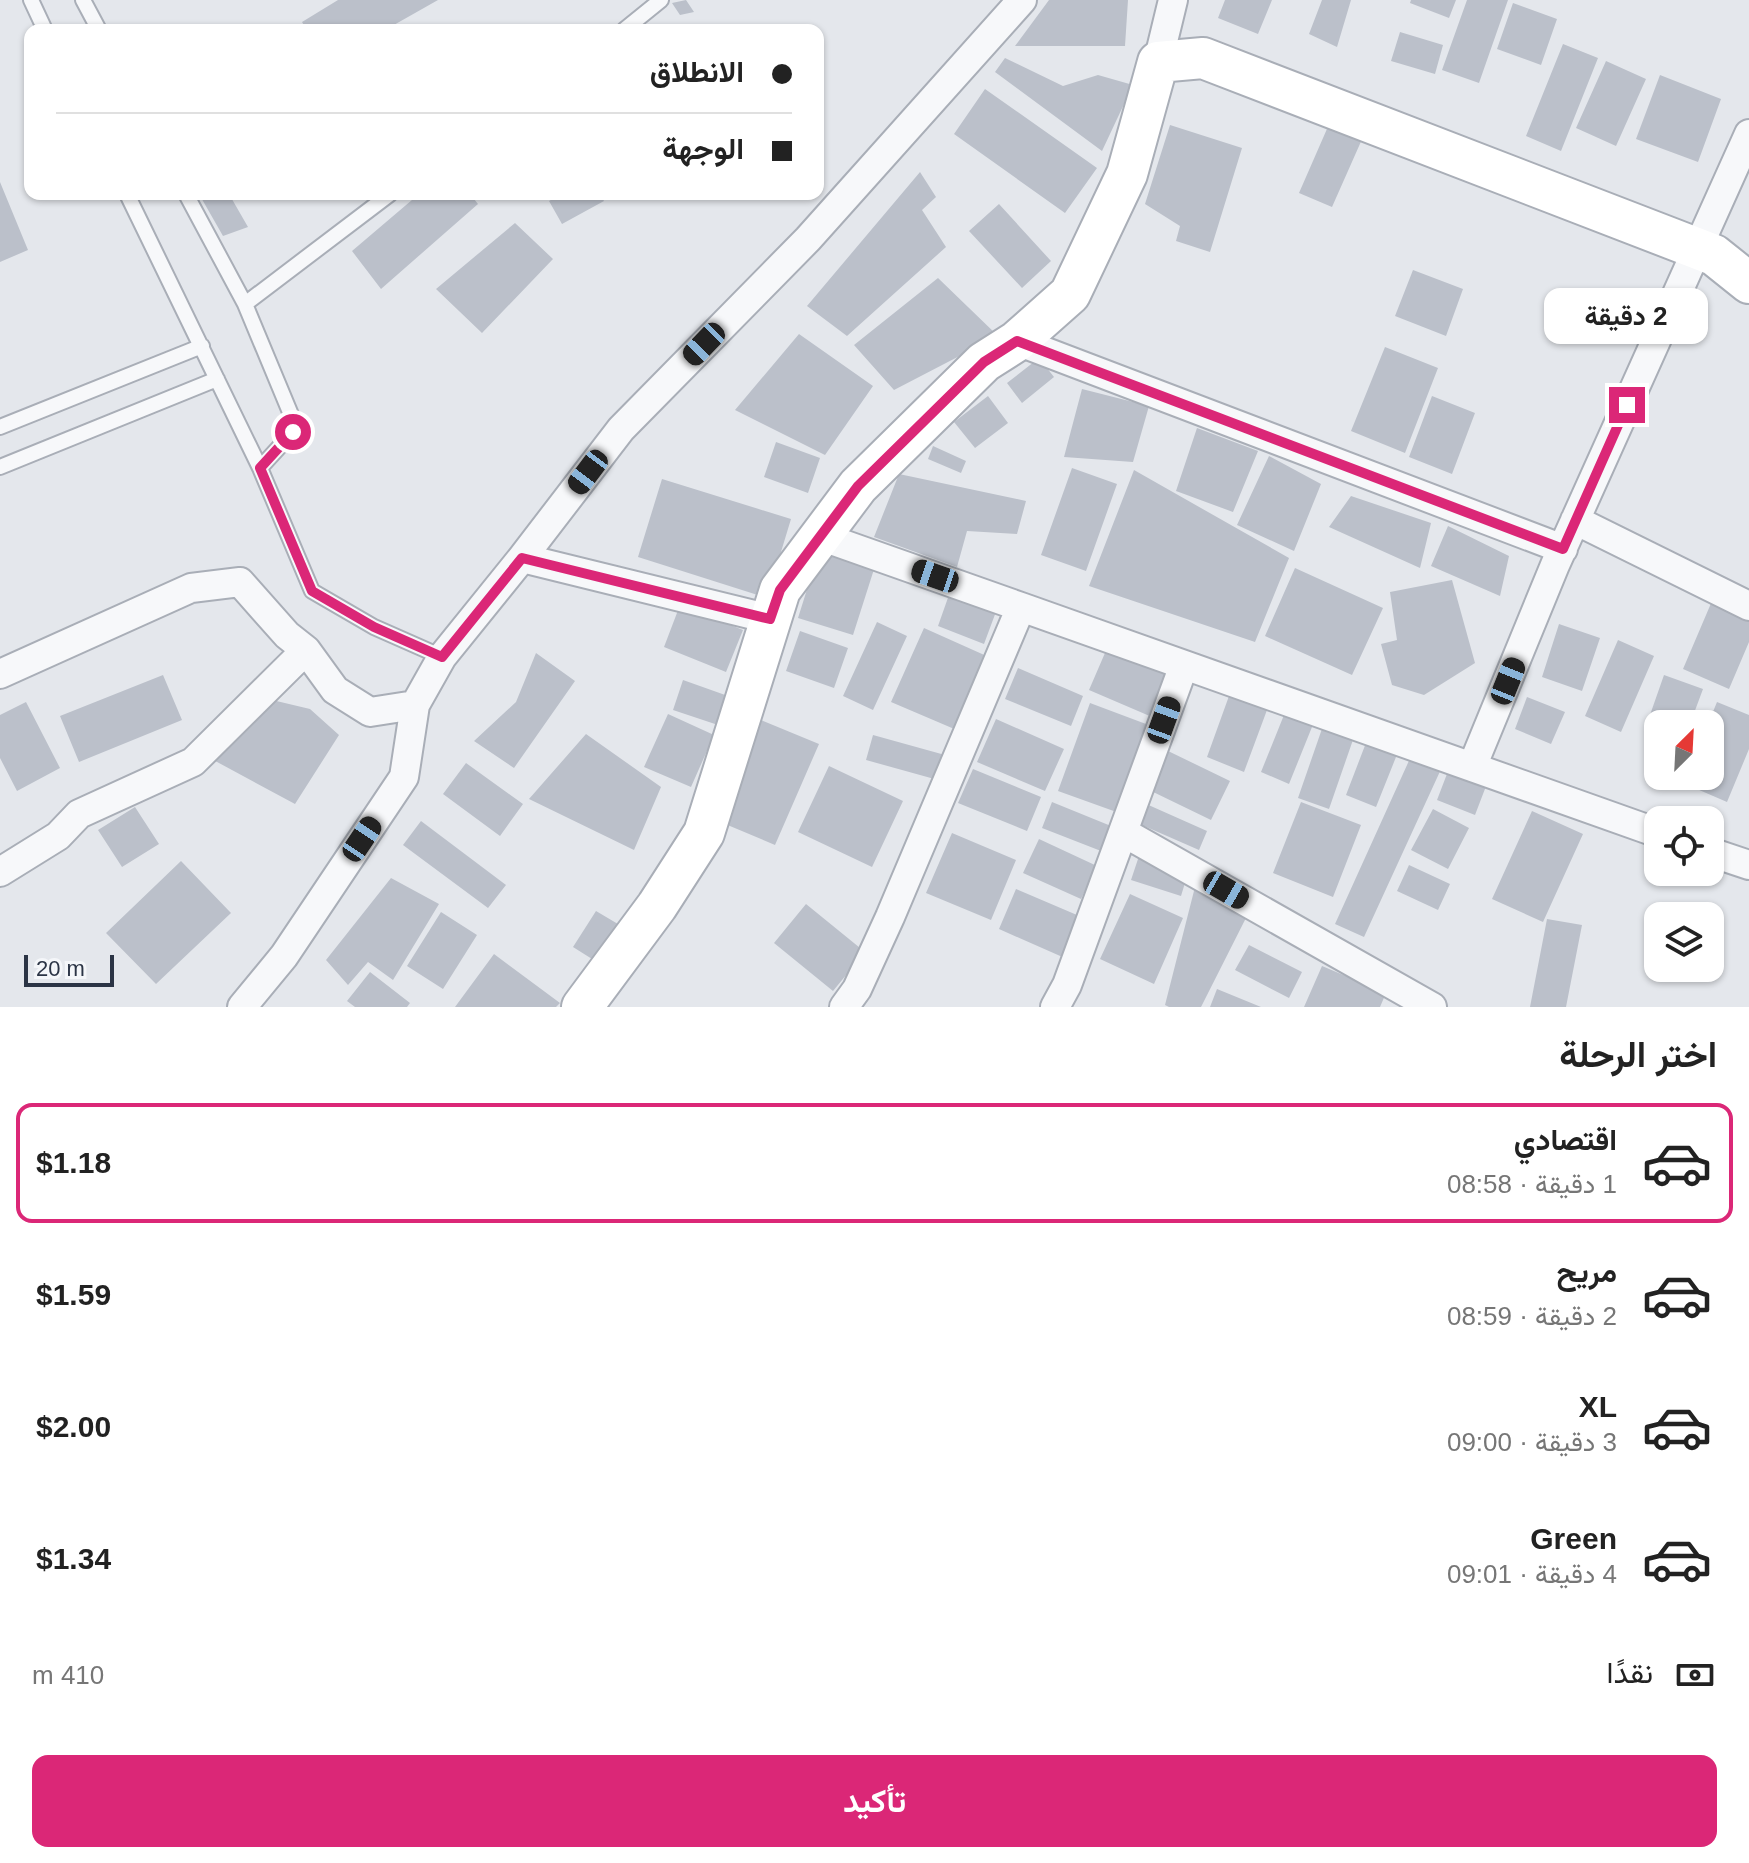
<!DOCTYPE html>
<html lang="ar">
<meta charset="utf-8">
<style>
:root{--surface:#fff;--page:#f6f6f6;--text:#222;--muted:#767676;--line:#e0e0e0;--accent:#db2777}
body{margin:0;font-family:Helvetica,Vazirmatn,sans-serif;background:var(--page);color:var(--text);direction:rtl;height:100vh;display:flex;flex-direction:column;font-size:30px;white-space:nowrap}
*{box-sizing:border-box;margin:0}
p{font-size:26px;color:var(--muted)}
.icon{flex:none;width:44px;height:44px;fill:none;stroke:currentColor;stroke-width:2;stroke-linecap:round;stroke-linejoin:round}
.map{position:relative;height:1007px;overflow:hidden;direction:ltr}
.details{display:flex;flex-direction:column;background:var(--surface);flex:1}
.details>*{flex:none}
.top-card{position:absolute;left:24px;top:24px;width:800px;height:176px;border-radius:16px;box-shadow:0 2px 6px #0004;direction:rtl;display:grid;align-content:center;height:176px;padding:0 32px;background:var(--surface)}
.needle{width:52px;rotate:24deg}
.buttons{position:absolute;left:1644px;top:710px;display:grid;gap:16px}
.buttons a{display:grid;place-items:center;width:80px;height:80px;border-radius:16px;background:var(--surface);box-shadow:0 2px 6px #0004;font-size:40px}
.scale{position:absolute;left:24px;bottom:20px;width:90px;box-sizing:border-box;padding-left:8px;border:4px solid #2b3445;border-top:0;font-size:22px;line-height:28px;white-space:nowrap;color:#2b3445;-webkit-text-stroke:6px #f4f6f9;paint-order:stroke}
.end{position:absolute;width:36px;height:36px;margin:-18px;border:10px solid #db2777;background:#fff;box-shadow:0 0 0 4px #fff}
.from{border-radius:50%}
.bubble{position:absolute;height:56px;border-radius:16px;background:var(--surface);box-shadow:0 2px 6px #0004;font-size:26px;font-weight:700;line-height:56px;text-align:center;direction:rtl}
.car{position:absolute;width:24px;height:48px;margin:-24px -12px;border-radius:10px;box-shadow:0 0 6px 2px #0007;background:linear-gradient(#222 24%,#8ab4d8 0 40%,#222 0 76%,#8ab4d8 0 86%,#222 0)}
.top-card b{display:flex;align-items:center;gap:28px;height:76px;font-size:30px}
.top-card b+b{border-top:2px solid var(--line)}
.top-card i{width:20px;height:20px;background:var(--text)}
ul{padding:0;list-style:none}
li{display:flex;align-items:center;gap:24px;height:120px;margin:0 16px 12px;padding:0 16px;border:4px solid transparent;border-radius:16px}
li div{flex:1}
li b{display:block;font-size:30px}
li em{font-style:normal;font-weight:700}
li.current{border-color:var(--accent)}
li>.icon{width:72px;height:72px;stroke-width:1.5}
h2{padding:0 32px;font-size:36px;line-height:96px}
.pay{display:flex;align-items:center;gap:20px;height:88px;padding:0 32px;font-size:30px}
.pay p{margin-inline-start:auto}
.button{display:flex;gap:16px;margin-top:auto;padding:16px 32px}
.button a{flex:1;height:92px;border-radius:16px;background:var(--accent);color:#fff;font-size:32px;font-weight:700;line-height:92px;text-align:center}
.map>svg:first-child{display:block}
.building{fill:#bbc0ca}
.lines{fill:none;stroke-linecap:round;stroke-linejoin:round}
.lane-casing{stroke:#a9aeb7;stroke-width:18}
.street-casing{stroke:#a9aeb7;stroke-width:32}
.secondary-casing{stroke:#a9aeb7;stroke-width:44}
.lane{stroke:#f7f8fa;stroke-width:14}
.street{stroke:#f7f8fa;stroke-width:28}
.secondary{stroke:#fff;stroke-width:40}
.route{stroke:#db2777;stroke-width:10}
</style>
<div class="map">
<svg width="1749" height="1007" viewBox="0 0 1749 1007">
<rect width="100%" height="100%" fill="#e4e7ec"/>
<path class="building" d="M338 0H438L385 30H307L302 22Z
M686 0 694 12 680 15 672 3Z
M1049 0H1128L1125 46H1015Z
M1225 0H1272L1258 34 1218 18Z
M1322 0H1351L1337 47 1309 34Z
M1411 0H1456L1449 18 1410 3Z
M1467 0H1508L1479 83 1442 70Z
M1513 3 1557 19 1541 65 1497 49Z
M1400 32 1443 45 1435 74 1391 61Z
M1563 44 1598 58 1561 151 1526 136Z
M1005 58 1063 86 1098 75 1133 85 1102 151 995 72Z
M1606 61 1646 79 1616 146 1576 128Z
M1660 75 1721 99 1698 162 1636 139Z
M985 89 1097 168 1065 213 954 134Z
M1330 122 1363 137 1332 207 1299 193Z
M1170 125 1242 148 1210 252 1176 241 1180 226 1145 204Z
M920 172 936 197 922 210 946 247 847 336 807 306Z
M0 182 28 250 0 262Z
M199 194H229L248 227 223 236Z
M419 194H470L478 204 381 289 352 251Z
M561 194H600L604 201 562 224 549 201Z
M999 204 1051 261 1022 288 969 231Z
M515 223 553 259 482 333 436 289Z
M1413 270 1463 289 1446 336 1395 316Z
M938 278 998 336 894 390 854 345Z
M799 334 873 386 825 455 735 410Z
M1385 347 1438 368 1405 453 1351 431Z
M1039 358 1054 377 1022 403 1007 383Z
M1082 389 1149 406 1133 462 1064 457Z
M988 396 1008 423 975 448 954 422Z
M1432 396 1475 413 1452 474 1409 457Z
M1197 428 1258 451 1233 512 1176 491Z
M776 442 820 458 808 493 764 477Z
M933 446 966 461 961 473 928 459Z
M1269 456 1321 484 1294 551 1237 525Z
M1072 468 1117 484 1086 571 1041 555Z
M1134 470 1289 558 1255 642 1089 586Z
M899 474 1026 501 1017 534 967 531 957 567 874 537Z
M662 479 791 519 767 598 638 557Z
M1351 496 1431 523 1420 568 1329 527Z
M1448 526 1509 556 1500 596 1431 566Z
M821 545 876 563 853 635 798 618Z
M1295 568 1383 608 1352 675 1265 636Z
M1452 580 1475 663 1424 695 1392 685 1381 644 1397 640 1390 592Z
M950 592 997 609 984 644 938 626Z
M1712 601 1749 617V642L1729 689 1683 669Z
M680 605 743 630 726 672 664 647Z
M877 622 907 636 873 710 843 696Z
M1559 624 1600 638 1582 691 1542 677Z
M924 628 991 658 959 731 891 702Z
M800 631 848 648 834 688 786 671Z
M1618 640 1654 656 1621 732 1585 716Z
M1108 646 1171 673 1152 717 1089 690Z
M536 653 575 681 514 768 474 741 516 702Z
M1018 668 1083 696 1071 726 1005 699Z
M163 675 182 720 79 762 60 716Z
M1664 675 1703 689 1690 724H1658V737L1644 732Z
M683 680 728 696 718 725 673 710Z
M1229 696 1267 710 1244 772 1207 757Z
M1527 697 1565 712 1551 744 1515 729Z
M268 699 310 709 339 735 295 804 206 756Z
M26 702 60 768 17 791 0 758V715Z
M1717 702 1749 715V749L1727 802 1683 783 1686 776H1710L1708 724Z
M1090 703 1154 727 1122 814 1058 791Z
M1286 710 1314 722 1289 784 1261 772Z
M668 714 714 735 691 787 644 767Z
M996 719 1064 749 1045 791 977 762Z
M761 720 819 744 775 845 718 821Z
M1324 723 1355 734 1329 809 1298 798Z
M586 734 661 787 634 850 529 799Z
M873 735 945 755 938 780 866 760Z
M1369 735 1400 747 1376 807 1346 795Z
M1166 750 1230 781 1211 820 1147 789Z
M1412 754 1442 767 1364 937 1335 924Z
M466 763 523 804 500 836 443 794Z
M829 766 903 801 872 867 798 832Z
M1450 766 1488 781 1475 815 1437 800Z
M973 769 1041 797 1027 831 958 803Z
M1052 802 1111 826 1101 851 1042 828Z
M1301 802 1361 825 1333 897 1273 873Z
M1144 803 1207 831 1199 850 1135 822Z
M135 807 159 844 122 867 98 830Z
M1433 809 1469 828 1448 869 1411 850Z
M1532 811 1583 834 1543 922 1492 899Z
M421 821 506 885 488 908 403 845Z
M952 833 1016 860 991 920 926 893Z
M1039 839 1097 866 1081 899 1023 873Z
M1139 856 1188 873 1181 896 1131 880Z
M181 861 231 913 156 984 106 933Z
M1409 865 1450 884 1438 910 1397 891Z
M391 878 439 904 393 980 368 962 348 985 326 960Z
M1196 883 1250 910 1201 1007H1169L1165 1005Z
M1016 889 1084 918 1067 959 999 929Z
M1130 894 1183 918 1154 984 1100 959Z
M806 904 865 952 833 991 774 943Z
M596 911 623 927 600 964 573 947Z
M441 912 477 935 443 989 407 966Z
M1547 919 1582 925 1566 1007H1530Z
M1249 945 1302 972 1289 998 1235 970Z
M494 954 560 1003 556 1007H455Z
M1322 966 1386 993 1380 1007H1304Z
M370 972 410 1003 407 1007H355L347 1001Z
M1217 989 1261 1007H1210Z"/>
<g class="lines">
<g class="lane-casing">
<path id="lane" d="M31 0 45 30
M83 0 99 30
M624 30 661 0
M127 194 260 468 312 591 374 627 442 657
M186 194 245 304 292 417 293 432 260 468
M245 304 390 194
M0 427 202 346
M0 467 217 379"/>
</g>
<g class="street-casing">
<path id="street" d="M1158 62 1173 0
M1017 341 1563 549
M1575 520 1749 606
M820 536 1021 607 890 917 857 989 844 1007
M522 558 621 429 808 239 1022 0
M1021 607 1658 833
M0 674 191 588 240 582 287 635 306 650 335 690 370 712 415 705
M1472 767 1555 565 1749 134
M1123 832 1432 1007
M1710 852 1749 865
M0 872 58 836 79 814 193 762 306 650
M242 1007 284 956 404 777 415 705 442 657 522 558 770 619
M1055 1007 1067 985 1184 665"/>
</g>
<g class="secondary-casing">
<path id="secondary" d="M582 1007 657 906 704 833 780 590 858 486 984 362 1017 341 1070 294 1127 174 1158 62 1203 58 1714 255 1749 283"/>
</g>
<use href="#lane" class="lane"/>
<use href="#street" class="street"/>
<use href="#secondary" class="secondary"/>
</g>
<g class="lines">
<path class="route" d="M293 432 260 468 312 591 374 627 442 657 522 558 770 619 780 590 858 486 984 362 1017 341 1563 549 1627 405"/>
</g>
</svg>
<div class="buttons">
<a><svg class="needle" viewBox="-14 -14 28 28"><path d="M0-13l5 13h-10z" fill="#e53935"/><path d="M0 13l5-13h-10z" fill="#767676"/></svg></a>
<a><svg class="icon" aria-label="locate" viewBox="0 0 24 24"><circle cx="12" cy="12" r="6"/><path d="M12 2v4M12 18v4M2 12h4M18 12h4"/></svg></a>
<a><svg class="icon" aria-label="layers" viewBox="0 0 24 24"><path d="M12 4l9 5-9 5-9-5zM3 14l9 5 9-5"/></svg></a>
</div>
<div class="scale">20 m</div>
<i class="end from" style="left:293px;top:432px"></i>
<i class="end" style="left:1627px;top:405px"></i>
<div class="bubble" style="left:1544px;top:288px;width:164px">2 دقيقة</div>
<i class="car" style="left:704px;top:344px;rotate:224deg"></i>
<i class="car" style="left:588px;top:472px;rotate:217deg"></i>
<i class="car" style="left:935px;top:576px;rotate:289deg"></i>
<i class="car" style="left:1508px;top:681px;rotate:22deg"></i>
<i class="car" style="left:1164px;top:720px;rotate:20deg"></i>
<i class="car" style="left:362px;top:839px;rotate:34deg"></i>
<i class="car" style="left:1226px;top:890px;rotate:120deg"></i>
<div class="top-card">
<b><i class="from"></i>الانطلاق</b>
<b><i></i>الوجهة</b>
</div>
</div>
<section class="details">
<h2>اختر الرحلة</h2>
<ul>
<li class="current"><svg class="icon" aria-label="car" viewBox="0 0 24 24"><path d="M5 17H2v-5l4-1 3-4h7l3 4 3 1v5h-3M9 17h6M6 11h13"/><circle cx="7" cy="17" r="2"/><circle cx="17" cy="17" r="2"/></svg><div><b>اقتصادي</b><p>1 دقيقة · 08:58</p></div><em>$1.18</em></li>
<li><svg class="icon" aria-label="car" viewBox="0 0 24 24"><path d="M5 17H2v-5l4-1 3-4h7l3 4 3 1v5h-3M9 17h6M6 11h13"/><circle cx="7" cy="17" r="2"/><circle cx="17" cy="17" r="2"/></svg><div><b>مريح</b><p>2 دقيقة · 08:59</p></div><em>$1.59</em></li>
<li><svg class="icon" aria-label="car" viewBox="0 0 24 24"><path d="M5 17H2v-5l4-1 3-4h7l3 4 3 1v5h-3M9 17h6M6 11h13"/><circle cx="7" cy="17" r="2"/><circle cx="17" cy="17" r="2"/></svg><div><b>XL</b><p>3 دقيقة · 09:00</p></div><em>$2.00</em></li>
<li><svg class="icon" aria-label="car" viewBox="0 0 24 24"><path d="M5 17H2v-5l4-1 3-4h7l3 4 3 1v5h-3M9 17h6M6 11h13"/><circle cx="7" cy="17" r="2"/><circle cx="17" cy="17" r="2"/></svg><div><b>Green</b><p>4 دقيقة · 09:01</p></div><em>$1.34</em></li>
</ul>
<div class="pay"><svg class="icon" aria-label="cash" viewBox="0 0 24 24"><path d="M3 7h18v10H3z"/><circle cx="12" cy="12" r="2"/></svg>نقدًا<p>410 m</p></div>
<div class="button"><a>تأكيد</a></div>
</section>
